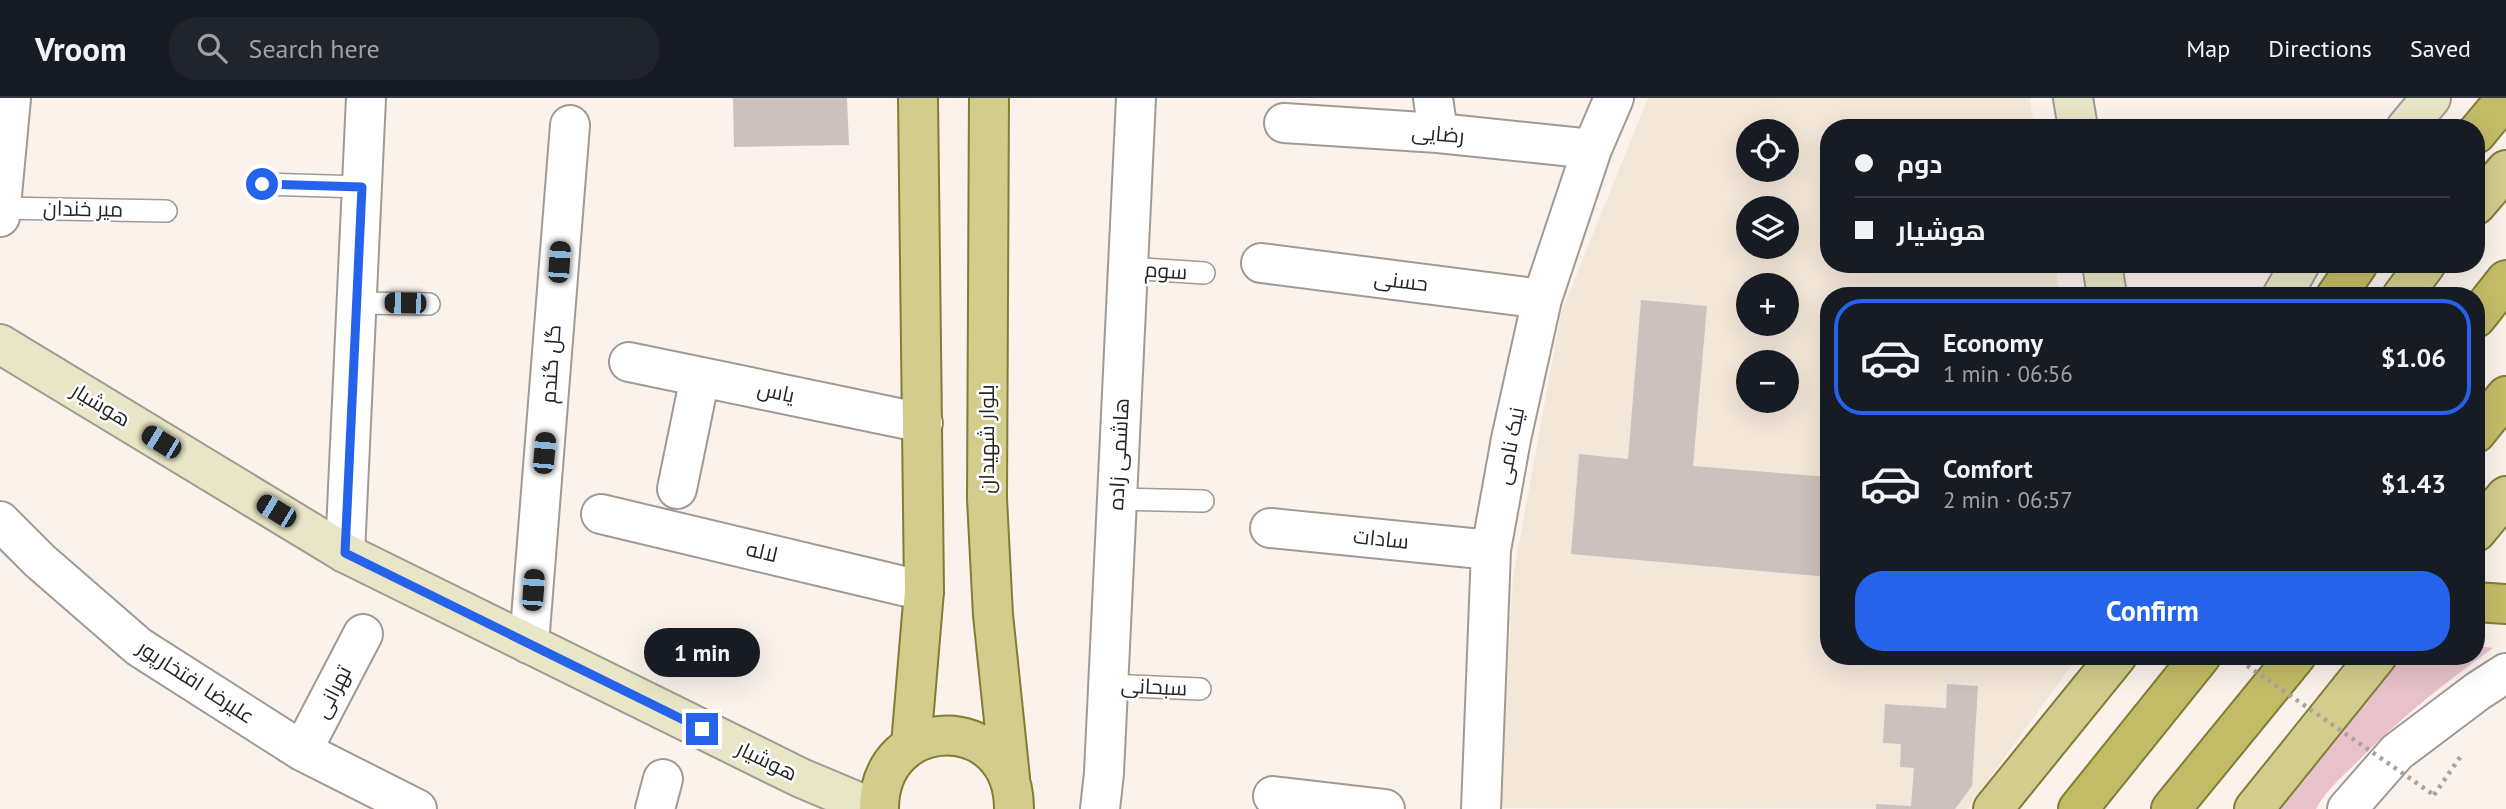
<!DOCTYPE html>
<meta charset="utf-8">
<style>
:root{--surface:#171b24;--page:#20242c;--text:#f1f3f6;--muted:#9ea1a6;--line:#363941;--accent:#2563eb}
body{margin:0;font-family:"PT Sans",Cairo,sans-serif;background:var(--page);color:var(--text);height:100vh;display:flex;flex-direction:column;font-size:26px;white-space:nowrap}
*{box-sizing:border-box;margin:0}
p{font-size:23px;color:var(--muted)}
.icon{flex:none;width:38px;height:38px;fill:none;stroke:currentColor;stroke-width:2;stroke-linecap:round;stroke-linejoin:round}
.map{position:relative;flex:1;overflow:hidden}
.side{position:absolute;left:1820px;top:189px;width:665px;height:378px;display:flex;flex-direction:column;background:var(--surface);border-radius:28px;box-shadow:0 7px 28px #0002}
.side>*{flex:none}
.banner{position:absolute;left:1820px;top:21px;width:665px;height:154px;border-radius:28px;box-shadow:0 7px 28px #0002;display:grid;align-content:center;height:154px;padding:0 35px;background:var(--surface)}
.tools{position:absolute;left:1736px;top:21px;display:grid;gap:14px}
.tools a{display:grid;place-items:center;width:63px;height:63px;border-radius:50%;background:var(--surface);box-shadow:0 7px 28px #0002;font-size:35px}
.end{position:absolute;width:32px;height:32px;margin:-16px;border:9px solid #2563eb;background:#fff;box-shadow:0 0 0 4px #fff}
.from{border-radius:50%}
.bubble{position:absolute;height:49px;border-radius:24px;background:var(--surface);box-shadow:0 7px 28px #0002;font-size:23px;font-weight:800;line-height:49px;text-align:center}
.car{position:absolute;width:21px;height:42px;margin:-21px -10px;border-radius:9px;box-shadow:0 0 5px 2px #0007;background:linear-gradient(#222 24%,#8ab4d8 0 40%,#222 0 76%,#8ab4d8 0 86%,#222 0)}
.banner b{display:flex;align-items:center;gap:24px;height:66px;font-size:26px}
.banner b+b{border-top:2px solid var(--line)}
.banner i{width:18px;height:18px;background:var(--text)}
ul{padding:12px 0 0;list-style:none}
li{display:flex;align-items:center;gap:21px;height:116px;margin:0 14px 10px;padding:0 21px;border:4px solid transparent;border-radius:28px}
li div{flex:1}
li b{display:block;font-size:26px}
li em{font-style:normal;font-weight:800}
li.active{border-color:var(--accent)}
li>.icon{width:63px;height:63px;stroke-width:1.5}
.button{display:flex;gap:14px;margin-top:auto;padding:14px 35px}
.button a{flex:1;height:80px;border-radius:28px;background:var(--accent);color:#fff;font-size:28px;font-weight:800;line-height:80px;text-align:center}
header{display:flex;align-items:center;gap:42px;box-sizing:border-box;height:98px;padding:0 35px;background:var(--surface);border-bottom:2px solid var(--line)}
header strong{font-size:33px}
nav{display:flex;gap:38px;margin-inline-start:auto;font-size:24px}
.search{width:490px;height:63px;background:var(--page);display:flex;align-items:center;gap:18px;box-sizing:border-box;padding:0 24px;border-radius:28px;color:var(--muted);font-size:26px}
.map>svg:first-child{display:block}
.built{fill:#f3e7d9;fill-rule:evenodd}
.green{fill:#e8c1ca}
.building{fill:#ccc1be}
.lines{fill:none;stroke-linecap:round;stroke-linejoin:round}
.service-casing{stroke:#a19a93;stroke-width:24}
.minor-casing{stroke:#a19a93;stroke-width:42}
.tertiary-casing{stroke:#a19a93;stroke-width:42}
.secondary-casing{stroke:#a19a93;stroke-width:42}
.primary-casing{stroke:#837c36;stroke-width:42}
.trunk-casing{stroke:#837c36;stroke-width:42}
.path{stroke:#aaa49f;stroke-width:4.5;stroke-dasharray:3.5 5;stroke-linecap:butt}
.service{stroke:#fff;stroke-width:21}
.minor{stroke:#fff;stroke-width:38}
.tertiary{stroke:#fff;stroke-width:38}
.secondary{stroke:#e8e6c6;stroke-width:38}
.primary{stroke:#d2cd8d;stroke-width:38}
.trunk{stroke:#c3bc67;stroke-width:38}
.path-bridge{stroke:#aaa49f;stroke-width:4.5;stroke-dasharray:3.5 5;stroke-linecap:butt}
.route{stroke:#2563eb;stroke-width:9}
.labels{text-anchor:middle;stroke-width:5;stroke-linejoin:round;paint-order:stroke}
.street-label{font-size:21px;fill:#272522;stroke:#fff}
</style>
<header>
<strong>Vroom</strong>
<div class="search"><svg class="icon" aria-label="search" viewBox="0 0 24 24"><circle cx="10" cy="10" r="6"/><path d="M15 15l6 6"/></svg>Search here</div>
<nav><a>Map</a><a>Directions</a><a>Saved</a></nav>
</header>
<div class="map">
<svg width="2506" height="711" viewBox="0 0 2506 711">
<rect width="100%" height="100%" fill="#faf2eb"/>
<path class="built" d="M1648 0H2030L2034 30H1829V166H2055L2060 198H1829V558H2078L1967 711 1500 710 1513 479 1561 215ZM1748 33H1787V72H1748ZM1748 110H1787V149H1748ZM1748 187H1787V226H1748ZM1748 264H1787V303H1748Z"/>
<path class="green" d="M2476 548 2493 550C2445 585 2401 619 2359 662 2344 677 2326 692 2316 711H2281L2403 558H2476Z"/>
<path class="building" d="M733 0H847L849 47 734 49Z
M1641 202 1707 208 1693 368 1829 379V479L1571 456 1579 356 1628 361Z
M1947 586 1978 588 1972 688 1955 711H1876V706L1911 708 1914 670 1900 669 1901 646 1883 645 1885 606 1946 610Z"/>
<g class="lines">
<g class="service-casing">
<path id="service" d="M262 86 362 89
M1 110 166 113
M1128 170 1204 175
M357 205 429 206
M1116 401 1203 403
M1108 587 1200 591"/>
</g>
<g class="minor-casing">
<path id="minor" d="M1433 0 1438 35
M1284 25 1438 35 1592 51
M0 119 11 0
M1261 165 1542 201
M629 264 923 325
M677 391 700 279
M601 416 924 493
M0 423 40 463 139 549 302 653 417 711
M1270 430 1491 452
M345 455 366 0
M529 546 570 27
M302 653 363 536
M1273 698 1385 711
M655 711 663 681
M1100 711 1104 675 1136 0
M1481 711 1491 452 1511 341 1542 201 1592 51 1614 0"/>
</g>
<g class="tertiary-casing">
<path id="tertiary" d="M2347 711 2397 654 2478 593 2506 575"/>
</g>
<g class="secondary-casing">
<path id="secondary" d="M2073 0 2078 30
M2406 30 2431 0
M2102 166 2107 198
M2282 198 2300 166
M0 246 345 455 801 680 875 711"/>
</g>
<g class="primary-casing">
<path id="primary" d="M989 0 987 401 993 517 1010 680
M2476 107 2506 72
M2402 198 2426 166
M2476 434 2506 398
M911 647 924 493 918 0
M879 711C879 614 1014 612 1014 711
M1993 711 2117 558
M2254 711 2377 558"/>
</g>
<g class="trunk-casing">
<path id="trunk" d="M2476 36 2506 0
M2336 198 2358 166
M2476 220 2506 182
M2476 335 2506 298
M2476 504 2506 506
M2078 711 2201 558
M2171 711 2296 558"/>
</g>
<path class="path" d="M2434 697 2463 655"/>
<use href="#service" class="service"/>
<use href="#minor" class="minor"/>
<use href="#tertiary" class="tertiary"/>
<use href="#secondary" class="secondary"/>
<use href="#primary" class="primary"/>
<use href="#trunk" class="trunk"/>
<path class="path-bridge" d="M2233 558 2434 697"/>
</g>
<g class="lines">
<path class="route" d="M262 86 362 89 345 455 702 631"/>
</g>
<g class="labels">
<g class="street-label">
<text transform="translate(1438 36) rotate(5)" y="7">رضایی</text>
<text transform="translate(83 111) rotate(1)" y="7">میر خندان</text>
<text transform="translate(1166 173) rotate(4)" y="7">سوم</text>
<text transform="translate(1401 183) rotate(7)" y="7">حسنی</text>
<text transform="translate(551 266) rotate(-86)" y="7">گل گندم</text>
<text transform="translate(776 294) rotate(12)" y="7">یاس</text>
<text transform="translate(101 307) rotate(31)" y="7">هوشیار</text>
<text transform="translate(987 341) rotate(-90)" y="7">بلوار شهیدان</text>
<text transform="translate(1510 348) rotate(-79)" y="7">نیک نامی</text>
<text transform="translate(1119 356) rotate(-87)" y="7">هاشمی زاده</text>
<text transform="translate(1381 441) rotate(6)" y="7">سادات</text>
<text transform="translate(762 454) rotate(13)" y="7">لاله</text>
<text transform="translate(196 584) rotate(33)" y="7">علیرضا افتخارپور</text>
<text transform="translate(1154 589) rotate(3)" y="7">سبحانی</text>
<text transform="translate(333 594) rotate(-63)" y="7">تهرانی</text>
<text transform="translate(767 663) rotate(26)" y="7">هوشیار</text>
</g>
</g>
</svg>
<div class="tools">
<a><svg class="icon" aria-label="locate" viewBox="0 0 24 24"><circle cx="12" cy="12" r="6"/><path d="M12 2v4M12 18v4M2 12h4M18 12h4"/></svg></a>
<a><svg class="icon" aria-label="layers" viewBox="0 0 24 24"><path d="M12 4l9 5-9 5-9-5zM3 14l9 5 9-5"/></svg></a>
<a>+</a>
<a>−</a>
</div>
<i class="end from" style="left:262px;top:86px"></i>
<i class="end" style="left:702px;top:631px"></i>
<div class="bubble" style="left:644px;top:530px;width:116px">1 min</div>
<i class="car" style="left:559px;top:164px;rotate:4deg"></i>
<i class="car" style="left:405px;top:205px;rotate:271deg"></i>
<i class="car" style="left:161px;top:344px;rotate:301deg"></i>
<i class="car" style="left:544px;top:355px;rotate:5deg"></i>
<i class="car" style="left:276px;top:413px;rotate:301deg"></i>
<i class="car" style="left:533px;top:492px;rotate:4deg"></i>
<div class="banner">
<b><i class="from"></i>دوم</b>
<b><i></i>هوشیار</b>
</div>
<section class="side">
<ul>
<li class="active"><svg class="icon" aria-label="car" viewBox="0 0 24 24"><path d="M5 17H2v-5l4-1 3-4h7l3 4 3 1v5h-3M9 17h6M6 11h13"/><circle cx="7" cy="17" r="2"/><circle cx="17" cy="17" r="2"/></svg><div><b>Economy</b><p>1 min · 06:56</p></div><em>$1.06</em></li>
<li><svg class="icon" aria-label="car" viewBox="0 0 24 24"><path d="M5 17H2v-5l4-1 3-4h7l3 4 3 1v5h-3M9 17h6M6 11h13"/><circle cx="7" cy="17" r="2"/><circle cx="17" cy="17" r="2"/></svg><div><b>Comfort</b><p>2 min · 06:57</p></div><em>$1.43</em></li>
</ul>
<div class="button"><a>Confirm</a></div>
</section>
</div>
